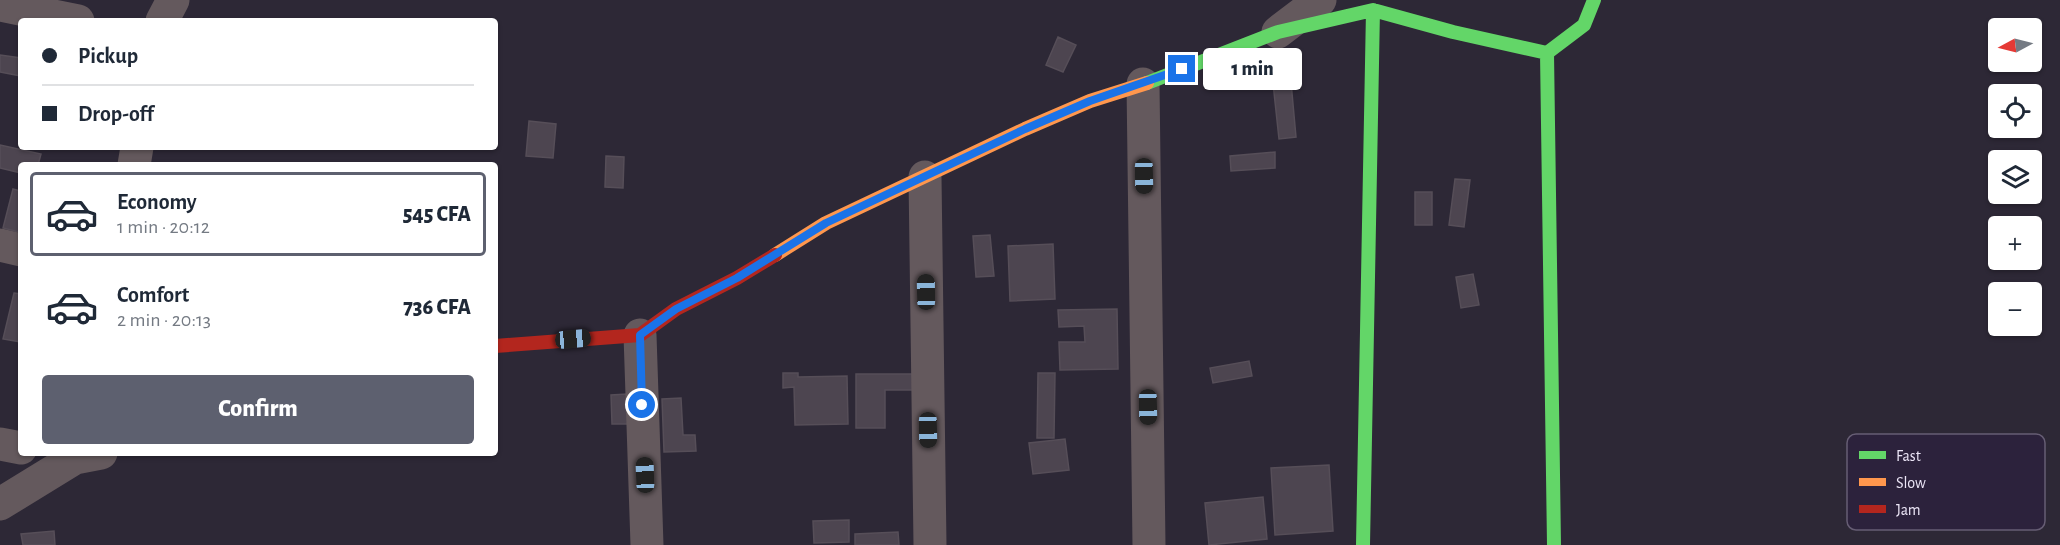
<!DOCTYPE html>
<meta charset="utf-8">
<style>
:root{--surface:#fff;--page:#f2f2f3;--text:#1f2937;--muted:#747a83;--line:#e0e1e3;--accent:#5d606f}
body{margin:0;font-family:"Alegreya Sans",sans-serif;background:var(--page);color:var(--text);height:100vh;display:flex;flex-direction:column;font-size:22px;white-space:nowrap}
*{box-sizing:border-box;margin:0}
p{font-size:20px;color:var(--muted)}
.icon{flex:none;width:33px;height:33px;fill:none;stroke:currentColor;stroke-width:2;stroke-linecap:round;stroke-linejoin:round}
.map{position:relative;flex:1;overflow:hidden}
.side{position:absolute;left:18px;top:162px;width:480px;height:294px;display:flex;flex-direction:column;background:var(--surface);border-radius:6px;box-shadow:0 2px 4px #0004}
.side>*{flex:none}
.top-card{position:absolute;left:18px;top:18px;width:480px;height:132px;border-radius:6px;box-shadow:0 2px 4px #0004;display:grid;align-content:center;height:132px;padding:0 24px;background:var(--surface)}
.needle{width:39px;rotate:263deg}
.tools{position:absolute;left:1988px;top:18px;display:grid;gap:12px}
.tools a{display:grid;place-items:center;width:54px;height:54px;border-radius:6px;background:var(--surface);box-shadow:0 2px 4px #0004;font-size:30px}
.end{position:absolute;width:27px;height:27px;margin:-14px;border:8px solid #1a73e8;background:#fff;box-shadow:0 0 0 3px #fff}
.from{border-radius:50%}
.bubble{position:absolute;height:42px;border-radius:6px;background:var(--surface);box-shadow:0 2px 4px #0004;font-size:20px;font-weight:800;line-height:42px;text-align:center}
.car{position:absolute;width:18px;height:36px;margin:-18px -9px;border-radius:8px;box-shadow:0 0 4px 2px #0007;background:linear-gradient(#222 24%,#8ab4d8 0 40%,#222 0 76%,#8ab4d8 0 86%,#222 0)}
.top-card b{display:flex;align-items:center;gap:21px;height:57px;font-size:22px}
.top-card b+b{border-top:2px solid var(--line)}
.top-card i{width:15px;height:15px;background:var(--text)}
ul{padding:10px 0 0;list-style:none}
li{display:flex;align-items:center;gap:18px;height:84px;margin:0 12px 9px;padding:0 12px;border:3px solid transparent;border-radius:6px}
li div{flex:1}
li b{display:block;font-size:22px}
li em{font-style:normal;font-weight:800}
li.selected{border-color:var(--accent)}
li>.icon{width:54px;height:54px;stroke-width:1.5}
.cta{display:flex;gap:12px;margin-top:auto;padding:12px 24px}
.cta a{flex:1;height:69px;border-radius:6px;background:var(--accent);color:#fff;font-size:24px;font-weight:800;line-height:69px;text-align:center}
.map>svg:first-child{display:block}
.building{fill:#4d4550;stroke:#564e58;stroke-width:1.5}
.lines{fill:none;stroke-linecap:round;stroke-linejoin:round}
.street{stroke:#64595d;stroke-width:33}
.fast{stroke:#63d668;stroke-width:14}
.slow{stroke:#ff974d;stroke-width:14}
.jam{stroke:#b3261e;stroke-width:14}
.route{stroke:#1a73e8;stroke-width:8}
.key{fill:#2c223c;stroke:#665d74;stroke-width:1.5}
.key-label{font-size:16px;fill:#ece6f7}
</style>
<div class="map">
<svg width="2060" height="545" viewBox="0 0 2060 545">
<rect width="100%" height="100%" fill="#2d2836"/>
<path class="building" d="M1058 37 1076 45 1063 72 1046 65Z
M0 55 21 58V76L0 72Z
M1291 82 1296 137 1279 139 1273 83Z
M529 121 556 124 553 158 526 156Z
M0 145 41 154 38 165H21V173L0 168Z
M1275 152V168L1231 171 1230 156Z
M606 156 624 157 623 188 605 187Z
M1455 179 1470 180 1464 227 1449 225Z
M13 189 21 191V223L19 232 3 228Z
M1415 192H1432V225H1415Z
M990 235 994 276 976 277 973 236Z
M1053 244 1055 299 1010 301 1008 246Z
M1473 274 1479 305 1461 308 1456 277Z
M14 293 21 294V342L3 339Z
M1117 309 1118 369 1060 370 1059 342H1085L1084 326 1059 327 1058 310Z
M1249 361 1252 376 1213 383 1210 368Z
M783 373H798V377L847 376 848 424 795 425 794 387 783 388Z
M1038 373H1055L1054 438H1037Z
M856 374H915L916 390H885V428H856Z
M627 394 629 424H612L611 395Z
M681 398 683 435H695L696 451 664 452 662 399Z
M1065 439 1069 470 1033 474 1029 443Z
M1329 465 1333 531 1275 535 1271 468Z
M1263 497 1267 539 1209 545 1205 503Z
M849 520V542L814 543 813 521Z
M54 531 55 545H23L21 534Z
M898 532 899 545H855V534Z"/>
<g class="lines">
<path class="street" d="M0 5 78 21
M162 21 173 0
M1278 32 1320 0
M1143 84 1149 545
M134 165 137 147
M925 177 930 545
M0 245 21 250
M640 335 647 545
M0 444 21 448
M0 504 75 458 101 453"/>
<path class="fast" d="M1547 53 1554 545
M1147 83 1278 32 1373 10 1453 32 1547 53 1584 25 1594 0
M1363 545 1373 10"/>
<path class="slow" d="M775 255 826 223 1025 129 1090 101 1147 83"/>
<path class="jam" d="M495 346 640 335 676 309 737 278 775 255"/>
</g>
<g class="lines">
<path class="route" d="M642 405 640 335 676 309 737 278 826 223 1025 129 1090 101 1182 69"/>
</g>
<rect x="1847" y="434" width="198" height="96" rx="9" class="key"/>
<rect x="1859" y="451" width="27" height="8" fill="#63d668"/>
<rect x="1859" y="478" width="27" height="8" fill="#ff974d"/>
<rect x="1859" y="505" width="27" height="8" fill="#b3261e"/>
<g class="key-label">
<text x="1896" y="461">Fast</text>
<text x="1896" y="488">Slow</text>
<text x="1896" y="515">Jam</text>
</g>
</svg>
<div class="tools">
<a><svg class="needle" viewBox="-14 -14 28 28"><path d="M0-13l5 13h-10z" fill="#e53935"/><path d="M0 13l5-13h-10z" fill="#747a83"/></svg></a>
<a><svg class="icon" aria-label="locate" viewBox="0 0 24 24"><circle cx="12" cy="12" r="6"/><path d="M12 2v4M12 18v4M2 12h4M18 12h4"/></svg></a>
<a><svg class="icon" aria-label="layers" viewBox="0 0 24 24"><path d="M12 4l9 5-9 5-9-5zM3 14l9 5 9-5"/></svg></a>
<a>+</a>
<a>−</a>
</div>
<i class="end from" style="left:642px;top:405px"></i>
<i class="end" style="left:1182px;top:69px"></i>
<div class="bubble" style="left:1203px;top:48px;width:99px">1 min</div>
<i class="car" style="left:1144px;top:176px;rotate:179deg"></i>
<i class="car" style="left:926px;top:292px;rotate:359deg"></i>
<i class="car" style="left:573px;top:339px;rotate:85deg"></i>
<i class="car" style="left:1148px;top:407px;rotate:179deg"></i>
<i class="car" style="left:928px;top:430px;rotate:179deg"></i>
<i class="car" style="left:645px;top:475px;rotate:358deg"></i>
<div class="top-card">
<b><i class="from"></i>Pickup</b>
<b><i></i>Drop-off</b>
</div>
<section class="side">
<ul>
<li class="selected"><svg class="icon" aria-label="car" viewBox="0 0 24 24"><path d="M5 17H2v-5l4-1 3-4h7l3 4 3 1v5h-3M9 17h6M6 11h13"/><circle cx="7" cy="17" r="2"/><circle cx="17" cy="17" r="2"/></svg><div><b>Economy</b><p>1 min · 20:12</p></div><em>545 CFA</em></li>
<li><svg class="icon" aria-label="car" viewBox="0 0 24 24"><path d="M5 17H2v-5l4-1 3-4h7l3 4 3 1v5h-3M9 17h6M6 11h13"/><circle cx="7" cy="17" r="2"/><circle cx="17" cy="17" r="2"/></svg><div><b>Comfort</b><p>2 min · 20:13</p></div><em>736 CFA</em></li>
</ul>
<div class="cta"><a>Confirm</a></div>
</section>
</div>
